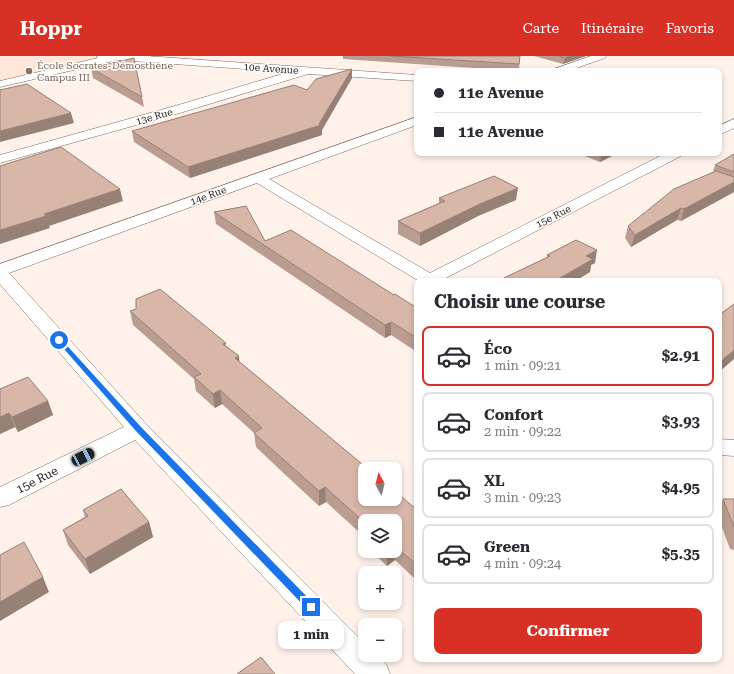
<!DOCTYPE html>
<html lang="fr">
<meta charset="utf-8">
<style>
:root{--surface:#fff;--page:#f2f2f3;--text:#2b2b33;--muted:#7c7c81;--line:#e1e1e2;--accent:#d93025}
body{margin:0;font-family:"Roboto Serif",serif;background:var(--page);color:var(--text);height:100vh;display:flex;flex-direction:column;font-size:15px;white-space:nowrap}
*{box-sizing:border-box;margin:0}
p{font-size:13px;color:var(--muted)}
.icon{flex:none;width:22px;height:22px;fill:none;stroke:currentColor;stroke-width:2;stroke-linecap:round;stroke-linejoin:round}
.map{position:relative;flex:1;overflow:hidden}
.sheet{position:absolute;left:414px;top:222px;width:308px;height:384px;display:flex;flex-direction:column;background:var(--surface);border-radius:8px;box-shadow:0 2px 6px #0003}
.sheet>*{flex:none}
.hud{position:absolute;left:414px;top:12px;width:308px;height:88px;border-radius:8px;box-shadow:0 2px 6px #0003;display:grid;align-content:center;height:88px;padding:0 20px;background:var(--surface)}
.needle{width:26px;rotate:353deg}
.controls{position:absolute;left:358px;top:406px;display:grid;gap:8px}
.controls a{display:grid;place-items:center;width:44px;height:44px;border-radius:8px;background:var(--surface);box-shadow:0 2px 6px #0003;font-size:20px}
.end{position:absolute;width:18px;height:18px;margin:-9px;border:5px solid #1a73e8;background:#fff;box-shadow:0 0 0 2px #fff}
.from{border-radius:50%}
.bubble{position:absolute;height:28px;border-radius:8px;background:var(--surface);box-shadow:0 2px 6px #0003;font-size:13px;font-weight:700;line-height:28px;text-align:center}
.car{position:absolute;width:12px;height:24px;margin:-12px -6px;border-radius:5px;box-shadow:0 0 3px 1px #0007;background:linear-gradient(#222 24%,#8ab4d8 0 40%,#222 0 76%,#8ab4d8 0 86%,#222 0)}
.hud b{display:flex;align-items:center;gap:14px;height:38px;font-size:15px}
.hud b+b{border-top:1px solid var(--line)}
.hud i{width:10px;height:10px;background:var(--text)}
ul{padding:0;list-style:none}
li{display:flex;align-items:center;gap:12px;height:60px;margin:0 8px 6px;padding:0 12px;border:2px solid var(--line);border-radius:8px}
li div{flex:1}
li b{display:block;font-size:15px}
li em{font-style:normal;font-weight:700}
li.selected{border-color:var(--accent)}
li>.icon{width:36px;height:36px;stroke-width:1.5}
h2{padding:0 20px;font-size:18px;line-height:48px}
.cta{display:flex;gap:8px;margin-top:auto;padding:8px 20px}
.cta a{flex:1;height:46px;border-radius:8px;background:var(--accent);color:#fff;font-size:16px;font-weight:700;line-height:46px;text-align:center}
header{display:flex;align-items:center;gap:24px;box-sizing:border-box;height:56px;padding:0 20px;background:var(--accent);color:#fff}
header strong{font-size:19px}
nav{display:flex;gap:22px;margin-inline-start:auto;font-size:14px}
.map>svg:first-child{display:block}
.built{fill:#fee7d9}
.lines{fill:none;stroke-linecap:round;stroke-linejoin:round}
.minor-casing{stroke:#826756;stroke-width:1}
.minor{fill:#fff;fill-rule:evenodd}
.wall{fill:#ba9d90}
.shaded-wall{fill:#978076}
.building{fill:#d8b7a8;stroke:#978076}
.route{fill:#1a73e8}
.education-dot{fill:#8d6e63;stroke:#fff;stroke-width:1.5}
.labels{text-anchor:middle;stroke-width:3;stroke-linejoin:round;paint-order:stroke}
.far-education-label{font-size:10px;fill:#785e54;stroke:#fff;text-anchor:start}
.far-street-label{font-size:10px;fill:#251a13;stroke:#fff}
.street-label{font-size:12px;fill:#251a13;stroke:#fff}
</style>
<header>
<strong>Hoppr</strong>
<nav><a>Carte</a><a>Itinéraire</a><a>Favoris</a></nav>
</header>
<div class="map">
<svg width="734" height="618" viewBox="0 0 734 618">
<rect width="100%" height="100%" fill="#fef2ea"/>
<path class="built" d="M0 0H102L117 1 0 28Z"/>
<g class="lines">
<g class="minor-casing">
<path id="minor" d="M97 0H146L417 19V25L308 18 183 56 0 107V99L175 50 289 16 117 4 0 31V25L98 2Z
M591 0H606L605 2 568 15H553L554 13Z
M417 61V69L269 123 430 217 666 97H683L681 100 440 225H419L257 127 9 217 146 368 365 588V599H376L386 608 390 618H355L135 384 9 449 0 451V431L124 371 0 228V208Z
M734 63V72L719 79V70Z
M719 383 734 384V400L719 399Z"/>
</g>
<use href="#minor" class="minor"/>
</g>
<path class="wall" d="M343 0H520L519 15 343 3Z
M534 0H586L563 8Z
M91 12 142 41 144 51 93 22Z
M352 13V22L322 74V79L190 122 134 86 132 75 307 34Z
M577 97H618L600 106Z
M734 98V136L681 165 677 164 631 191 625 182 628 170 713 116 715 109Z
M439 142 516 144 478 160 420 190 398 178V165L439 147Z
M214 156 265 185 394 239 417 252V296L391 279 385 282 216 168Z
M547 199 595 207 591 209 590 216 575 225H504V222L547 202Z
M130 255 226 287V290L239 300V306L417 454V525L395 504 387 510 371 495H395L365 465V489L359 484V476L326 446 319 450 277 411 256 391 254 377 222 348 215 352 196 335 194 323 133 269Z
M0 333 48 345 53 359 18 376 15 371 0 378Z
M723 443H734V494L730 493 719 463V453Z
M83 454 149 466 153 481 90 518 68 489 63 474 85 461Z"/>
<path class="shaded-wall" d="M569 0H586L563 8 565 2Z
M352 13V22L322 74V79L190 122 188 111 319 68Z
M71 57 74 67 0 86V75Z
M602 97H618L600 106Z
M734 126V136L681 165 684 153Z
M518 132 516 144 478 160 420 190V177L480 148Z
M120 133 123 145 49 170 50 172 0 188V174L44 158Z
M681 152 677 164 631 191 635 179Z
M597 194 595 207 591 209 590 216 575 225H555L586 200Z
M391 266V279L385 282V269Z
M734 294V303L719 316V307Z
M239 300 240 314 235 302Z
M220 334 222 348 215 352 213 338Z
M48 345 53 359 18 376 12 361Z
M9 357 15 371 0 378V361Z
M325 431 326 446 319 450V435Z
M149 466 153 481 90 518 85 503Z
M395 490V504L387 510V496L388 495H395Z
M43 521 49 536 0 565V546Z"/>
<path class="building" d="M391 0H520L519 8Z
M559 0H569L565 2Z
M134 2 142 41 91 12Z
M352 13 319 68 321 69 188 111 132 75 294 29 307 34 316 23Z
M27 28 71 57 0 75V34Z
M61 91 120 133 44 158 46 160 0 174V110Z
M734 98V116L715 109Z
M716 115 734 121V126L684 153 681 152 635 179 628 170 674 133Z
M494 120 518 132 480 148 420 177 398 165 445 145 439 142Z
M246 150 265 185 291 174 394 239 395 238 417 252V282L391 266 385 269 214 156Z
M576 184 597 194 586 200 593 203 555 225H510L504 222 550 200 547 199Z
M160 233 226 287 223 288 239 300 235 302 368 413H365V443H395V435L417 454V509L395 490V465H365V475L359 469 364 466 325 431 319 435 275 396 254 377 262 372 220 334 213 338 194 321 201 318 130 255 136 253V243Z
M734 248V294L719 307V259Z
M28 321 48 345 12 361 9 357 0 361V333Z
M121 433 149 466 85 503 63 474 88 460 83 454Z
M723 443H734V471Z
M24 486 43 521 0 546V499Z
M261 601 275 618H237Z"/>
<path class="route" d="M57 283H61L141 371 314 548 315 551 314 554H308L136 375 57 285Z"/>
<circle class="education-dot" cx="29" cy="15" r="4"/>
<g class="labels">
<g class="far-education-label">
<text x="37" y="13">École Socrates-Démosthène<tspan x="37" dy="12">Campus III</tspan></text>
</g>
<g class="far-street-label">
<text transform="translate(271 12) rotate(4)" y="4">10e Avenue</text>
<text transform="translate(154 60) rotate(-16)" y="4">13e Rue</text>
<text transform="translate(208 139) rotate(-20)" y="4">14e Rue</text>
<text transform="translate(553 160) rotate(-27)" y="4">15e Rue</text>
</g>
<g class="street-label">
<text transform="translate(37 424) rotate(-27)" y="4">15e Rue</text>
</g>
</g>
</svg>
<div class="controls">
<a><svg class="needle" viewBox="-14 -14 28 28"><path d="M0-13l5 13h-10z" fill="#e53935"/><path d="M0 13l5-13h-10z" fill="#7c7c81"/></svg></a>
<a><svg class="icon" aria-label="layers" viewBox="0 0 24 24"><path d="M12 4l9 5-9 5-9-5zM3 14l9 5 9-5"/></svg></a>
<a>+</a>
<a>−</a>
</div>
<i class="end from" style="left:59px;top:284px"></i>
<i class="end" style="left:311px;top:551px"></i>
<div class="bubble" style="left:278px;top:565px;width:66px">1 min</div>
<i class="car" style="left:83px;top:401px;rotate:63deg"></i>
<div class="hud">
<b><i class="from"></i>11e Avenue</b>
<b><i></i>11e Avenue</b>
</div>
<section class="sheet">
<h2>Choisir une course</h2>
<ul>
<li class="selected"><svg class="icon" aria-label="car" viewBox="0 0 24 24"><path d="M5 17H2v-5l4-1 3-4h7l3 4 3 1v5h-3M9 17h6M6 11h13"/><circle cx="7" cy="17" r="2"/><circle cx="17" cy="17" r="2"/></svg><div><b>Éco</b><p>1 min · 09:21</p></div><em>$2.91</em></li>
<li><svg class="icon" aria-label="car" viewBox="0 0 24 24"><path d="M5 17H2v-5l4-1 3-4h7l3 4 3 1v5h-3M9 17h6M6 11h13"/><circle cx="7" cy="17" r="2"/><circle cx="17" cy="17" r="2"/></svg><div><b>Confort</b><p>2 min · 09:22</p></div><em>$3.93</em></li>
<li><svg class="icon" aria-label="car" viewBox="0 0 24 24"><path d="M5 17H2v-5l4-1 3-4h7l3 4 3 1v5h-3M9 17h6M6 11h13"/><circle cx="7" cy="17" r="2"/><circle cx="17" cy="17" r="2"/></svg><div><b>XL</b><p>3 min · 09:23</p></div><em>$4.95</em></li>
<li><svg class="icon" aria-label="car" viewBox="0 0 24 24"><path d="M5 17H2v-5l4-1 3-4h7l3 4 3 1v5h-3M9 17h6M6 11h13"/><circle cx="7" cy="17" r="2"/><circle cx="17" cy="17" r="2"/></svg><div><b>Green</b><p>4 min · 09:24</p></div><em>$5.35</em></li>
</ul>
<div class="cta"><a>Confirmer</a></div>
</section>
</div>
